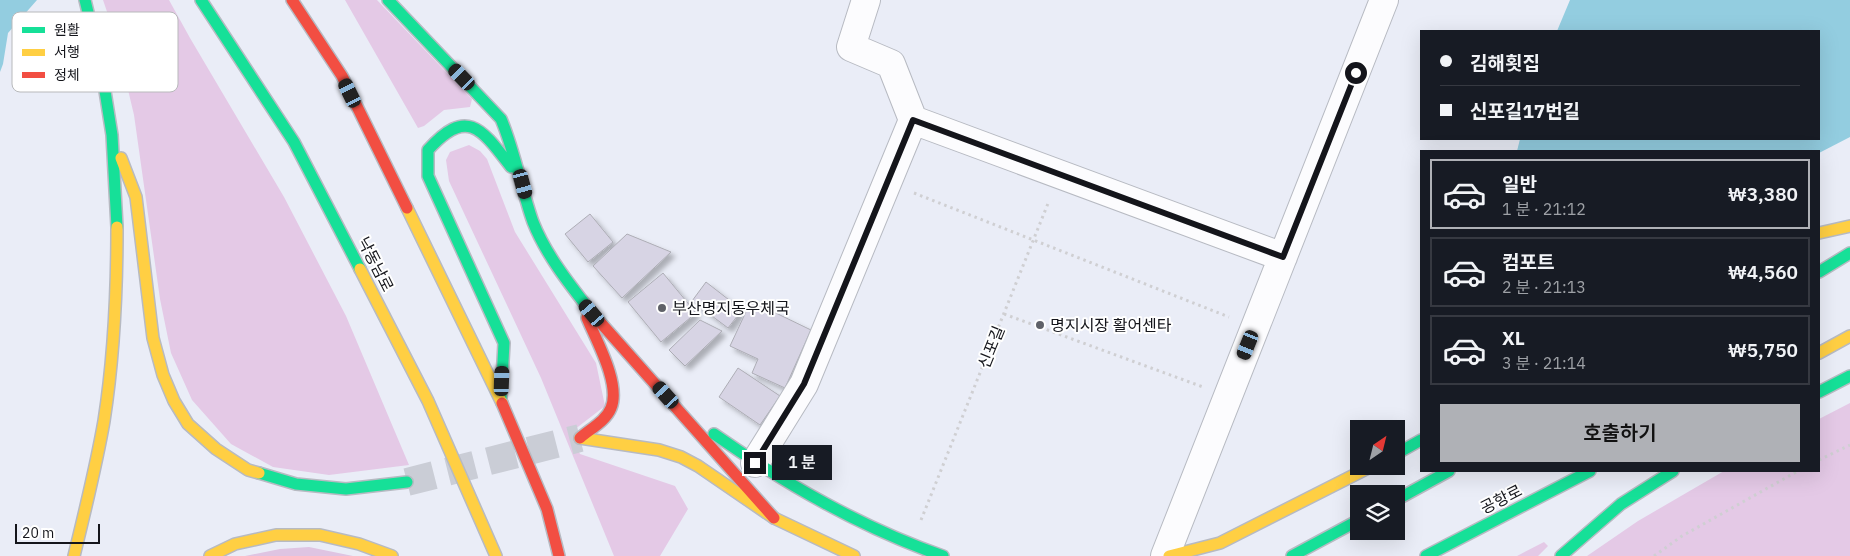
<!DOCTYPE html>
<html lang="ko">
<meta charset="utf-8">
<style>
:root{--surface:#171b24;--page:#20242c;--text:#f1f3f6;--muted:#9ea1a6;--line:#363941;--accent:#afb1b6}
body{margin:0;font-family:"IBM Plex Sans","Noto Sans KR",sans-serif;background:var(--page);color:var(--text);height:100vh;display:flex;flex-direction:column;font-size:19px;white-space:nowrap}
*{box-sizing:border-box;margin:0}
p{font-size:16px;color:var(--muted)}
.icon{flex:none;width:28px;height:28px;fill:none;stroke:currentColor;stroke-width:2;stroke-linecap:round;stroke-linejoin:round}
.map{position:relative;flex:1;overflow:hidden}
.details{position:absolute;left:1420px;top:150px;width:400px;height:322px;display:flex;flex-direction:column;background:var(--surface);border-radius:0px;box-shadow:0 5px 20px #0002}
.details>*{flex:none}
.top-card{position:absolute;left:1420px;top:30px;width:400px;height:110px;border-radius:0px;box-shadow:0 5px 20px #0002;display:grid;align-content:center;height:110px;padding:0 20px;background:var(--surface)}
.needle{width:32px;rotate:35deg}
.tools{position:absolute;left:1350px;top:420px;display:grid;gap:10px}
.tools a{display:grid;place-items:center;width:55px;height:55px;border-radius:0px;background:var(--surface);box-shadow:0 5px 20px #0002;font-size:25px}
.scale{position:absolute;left:15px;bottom:12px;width:85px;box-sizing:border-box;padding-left:5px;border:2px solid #14151b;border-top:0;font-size:14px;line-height:18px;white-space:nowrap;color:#14151b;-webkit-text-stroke:4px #fff;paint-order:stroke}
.end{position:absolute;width:22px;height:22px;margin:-11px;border:6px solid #14151b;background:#fff;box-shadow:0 0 0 2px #fff}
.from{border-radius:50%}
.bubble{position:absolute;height:35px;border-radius:0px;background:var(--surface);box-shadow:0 5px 20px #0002;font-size:16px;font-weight:600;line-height:35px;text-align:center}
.car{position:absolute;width:15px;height:30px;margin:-15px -8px;border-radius:6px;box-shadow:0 0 4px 1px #0007;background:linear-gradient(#222 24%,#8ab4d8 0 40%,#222 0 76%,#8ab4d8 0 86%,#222 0)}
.top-card b{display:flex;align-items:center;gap:18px;height:48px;font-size:19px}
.top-card b+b{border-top:1px solid var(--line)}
.top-card i{width:12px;height:12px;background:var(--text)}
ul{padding:9px 0 0;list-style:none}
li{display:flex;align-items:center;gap:15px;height:70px;margin:0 10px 8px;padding:0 10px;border:2px solid var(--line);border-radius:0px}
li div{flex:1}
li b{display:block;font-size:19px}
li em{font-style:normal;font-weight:600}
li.on{border-color:var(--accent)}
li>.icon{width:45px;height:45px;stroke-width:1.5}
.action{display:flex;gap:10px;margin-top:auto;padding:10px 20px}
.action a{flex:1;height:58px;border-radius:0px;background:var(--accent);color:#111;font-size:20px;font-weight:600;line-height:58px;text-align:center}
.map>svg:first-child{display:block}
.green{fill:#e4c9e6}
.forest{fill:#dfc4e2}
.water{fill:#93cde0}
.building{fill:#d7d4e4;stroke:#adadb5;filter:url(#shadow)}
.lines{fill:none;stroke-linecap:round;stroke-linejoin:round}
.secondary-tunnel{stroke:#cacdd6;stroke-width:28;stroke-dasharray:28 14;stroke-linecap:butt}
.street-casing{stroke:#b7bac2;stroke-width:30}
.fast-casing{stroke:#b7bac2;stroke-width:14}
.slow-casing{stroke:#b7bac2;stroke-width:14}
.jam-casing{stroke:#b7bac2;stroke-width:14}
.path{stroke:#cfcfd2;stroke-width:3;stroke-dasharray:2.5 4;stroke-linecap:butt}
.street{stroke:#fcfcfe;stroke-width:28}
.fast{stroke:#16e098;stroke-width:11}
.slow{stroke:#ffcf43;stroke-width:11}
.jam{stroke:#f24e42;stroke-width:11}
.route{stroke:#14151b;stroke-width:6}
.poi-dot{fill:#5f6168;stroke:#fff;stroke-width:2}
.labels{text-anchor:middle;stroke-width:4;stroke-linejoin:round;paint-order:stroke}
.street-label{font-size:16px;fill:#14151b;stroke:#fff}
.poi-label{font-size:16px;fill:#14151b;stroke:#fff;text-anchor:start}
.key{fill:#fff;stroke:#b8b9bb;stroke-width:1}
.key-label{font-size:14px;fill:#14151b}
</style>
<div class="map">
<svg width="1850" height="556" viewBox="0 0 1850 556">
<defs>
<filter id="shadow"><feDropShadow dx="4.5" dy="4.5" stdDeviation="2.5" flood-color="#0004"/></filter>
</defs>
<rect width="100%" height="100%" fill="#eaedf7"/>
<path class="green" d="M103 0H169L190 38 284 197 346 316 409 465 329 475 273 467 231 444 192 400 171 353 160 299 134 115 115 35Z
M345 0H377L472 99 470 107 444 110 424 126 418 128Z
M469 145 480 151 487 159 515 232 596 363 605 406 570 433 580 454 675 486 688 509 660 556H614L541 378 449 181 446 160 450 152Z
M1850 403V556H1587L1638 521 1724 471H1819V419Z
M1544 542 1548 546 1538 556H1517Z"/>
<path class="forest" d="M309 547 353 556H245L280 549Z"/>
<path class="water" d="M0 0H37L8 33 3 64 0 72Z
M1570 0H1850V137L1819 153V151H1517L1520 139H1819V31H1557Z"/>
<path class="building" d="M590 214 613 242 588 262 565 234Z
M627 234 671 252 622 298 593 266Z
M663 273 696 313 661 342 628 302Z
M706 282 742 310 728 328 692 301Z
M751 301 811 330 785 388 752 373 758 359 730 346Z
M700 320 722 331 685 366 669 350Z
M738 368 780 396 760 425 719 397Z"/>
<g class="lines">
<path class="secondary-tunnel" d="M407 482 580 438"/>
<g class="street-casing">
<path id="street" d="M866 0 851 47 891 64 913 120
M755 463 804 384 913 120 1283 257
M1165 556 1384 0"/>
</g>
<g class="fast-casing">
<path id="fast" d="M85 0 101 66 112 135 117 227
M201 0 294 142 360 269
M388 0 501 119C515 152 521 188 533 222 546 255 570 285 592 313
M1819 272 1850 253
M1819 392 1850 376
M501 398 504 343 428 176V150C467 106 482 129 511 167
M714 434C786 484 860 527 943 556
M1396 454 1421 440
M259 473 296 484 346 489 407 482
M1396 500 1449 471
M1292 556 1359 520
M1426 556 1590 471
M1561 556 1621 504 1673 471"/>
</g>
<g class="slow-casing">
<path id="slow" d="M121 158 136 197 153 338 163 375 174 401 188 424 216 449 248 470 259 473
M407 208 502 403
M1819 233 1850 226
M360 269 428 401 496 556
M1819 353 1850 336
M580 438 659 450 681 457 698 466 774 518 854 556
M74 556C85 511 96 467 104 421 114 357 117 292 117 227
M210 556 235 544 276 535H320L359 544 392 556
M1169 556 1220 543 1372 466"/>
</g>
<g class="jam-casing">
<path id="jam" d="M292 0 342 76 407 208
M592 313 774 518
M502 403 547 509 559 556
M580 438C590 429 606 421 611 408 621 384 596 340 587 318"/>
</g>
<path class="path" d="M914 193 1229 317
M1004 314 1203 387
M1819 460 1850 445
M921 520 1049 201
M1654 556 1682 536 1798 471"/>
<use href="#street" class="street"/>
<use href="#fast" class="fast"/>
<use href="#slow" class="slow"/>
<use href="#jam" class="jam"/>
</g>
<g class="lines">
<path class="route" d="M755 463 804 384 913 120 1283 257 1356 73"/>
</g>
<g class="poi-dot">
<circle cx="662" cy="308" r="5"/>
<circle cx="1040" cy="325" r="5"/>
</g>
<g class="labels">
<g class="street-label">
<text transform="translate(376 264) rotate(63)" y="6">낙동남로</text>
<text transform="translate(991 347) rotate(-68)" y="6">신포길</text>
<text transform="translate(1501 499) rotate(-27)" y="6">공항로</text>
</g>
<g class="poi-label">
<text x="672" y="314">부산명지동우체국</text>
<text x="1050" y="331">명지시장 활어센타</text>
</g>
</g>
<rect x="12" y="12" width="166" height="80" rx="8" class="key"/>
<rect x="22" y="27" width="23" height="6" fill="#16e098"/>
<rect x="22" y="49" width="23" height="7" fill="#ffcf43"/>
<rect x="22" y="72" width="23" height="6" fill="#f24e42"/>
<g class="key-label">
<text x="54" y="35">원활</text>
<text x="54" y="57">서행</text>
<text x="54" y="80">정체</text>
</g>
</svg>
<div class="tools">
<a><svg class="needle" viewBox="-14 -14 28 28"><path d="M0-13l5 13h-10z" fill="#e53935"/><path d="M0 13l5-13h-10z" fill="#9ea1a6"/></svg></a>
<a><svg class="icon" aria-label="layers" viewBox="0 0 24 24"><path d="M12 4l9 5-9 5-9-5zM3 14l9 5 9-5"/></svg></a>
</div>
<div class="scale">20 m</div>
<i class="end from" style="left:1356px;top:73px"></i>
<i class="end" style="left:755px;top:463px"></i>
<div class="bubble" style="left:772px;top:445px;width:60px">1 분</div>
<i class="car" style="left:462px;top:77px;rotate:316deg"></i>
<i class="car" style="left:350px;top:93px;rotate:334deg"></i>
<i class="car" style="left:523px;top:184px;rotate:165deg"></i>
<i class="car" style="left:592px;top:313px;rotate:320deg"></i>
<i class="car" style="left:1248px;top:345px;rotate:202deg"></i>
<i class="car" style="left:502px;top:381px;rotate:2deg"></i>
<i class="car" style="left:666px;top:395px;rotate:318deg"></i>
<div class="top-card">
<b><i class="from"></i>김해횟집</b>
<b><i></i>신포길17번길</b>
</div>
<section class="details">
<ul>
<li class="on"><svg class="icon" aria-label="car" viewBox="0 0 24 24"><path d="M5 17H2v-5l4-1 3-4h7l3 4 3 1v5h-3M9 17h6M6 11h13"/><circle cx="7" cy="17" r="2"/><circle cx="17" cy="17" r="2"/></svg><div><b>일반</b><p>1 분 · 21:12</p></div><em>₩3,380</em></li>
<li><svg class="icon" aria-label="car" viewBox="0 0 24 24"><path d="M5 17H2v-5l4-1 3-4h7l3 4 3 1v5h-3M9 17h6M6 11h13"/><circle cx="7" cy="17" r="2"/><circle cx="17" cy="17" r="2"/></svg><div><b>컴포트</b><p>2 분 · 21:13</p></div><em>₩4,560</em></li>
<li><svg class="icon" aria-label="car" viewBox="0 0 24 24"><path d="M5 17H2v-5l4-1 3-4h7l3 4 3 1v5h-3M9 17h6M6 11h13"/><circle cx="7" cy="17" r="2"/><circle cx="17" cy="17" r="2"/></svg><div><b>XL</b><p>3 분 · 21:14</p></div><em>₩5,750</em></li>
</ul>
<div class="action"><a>호출하기</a></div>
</section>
</div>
